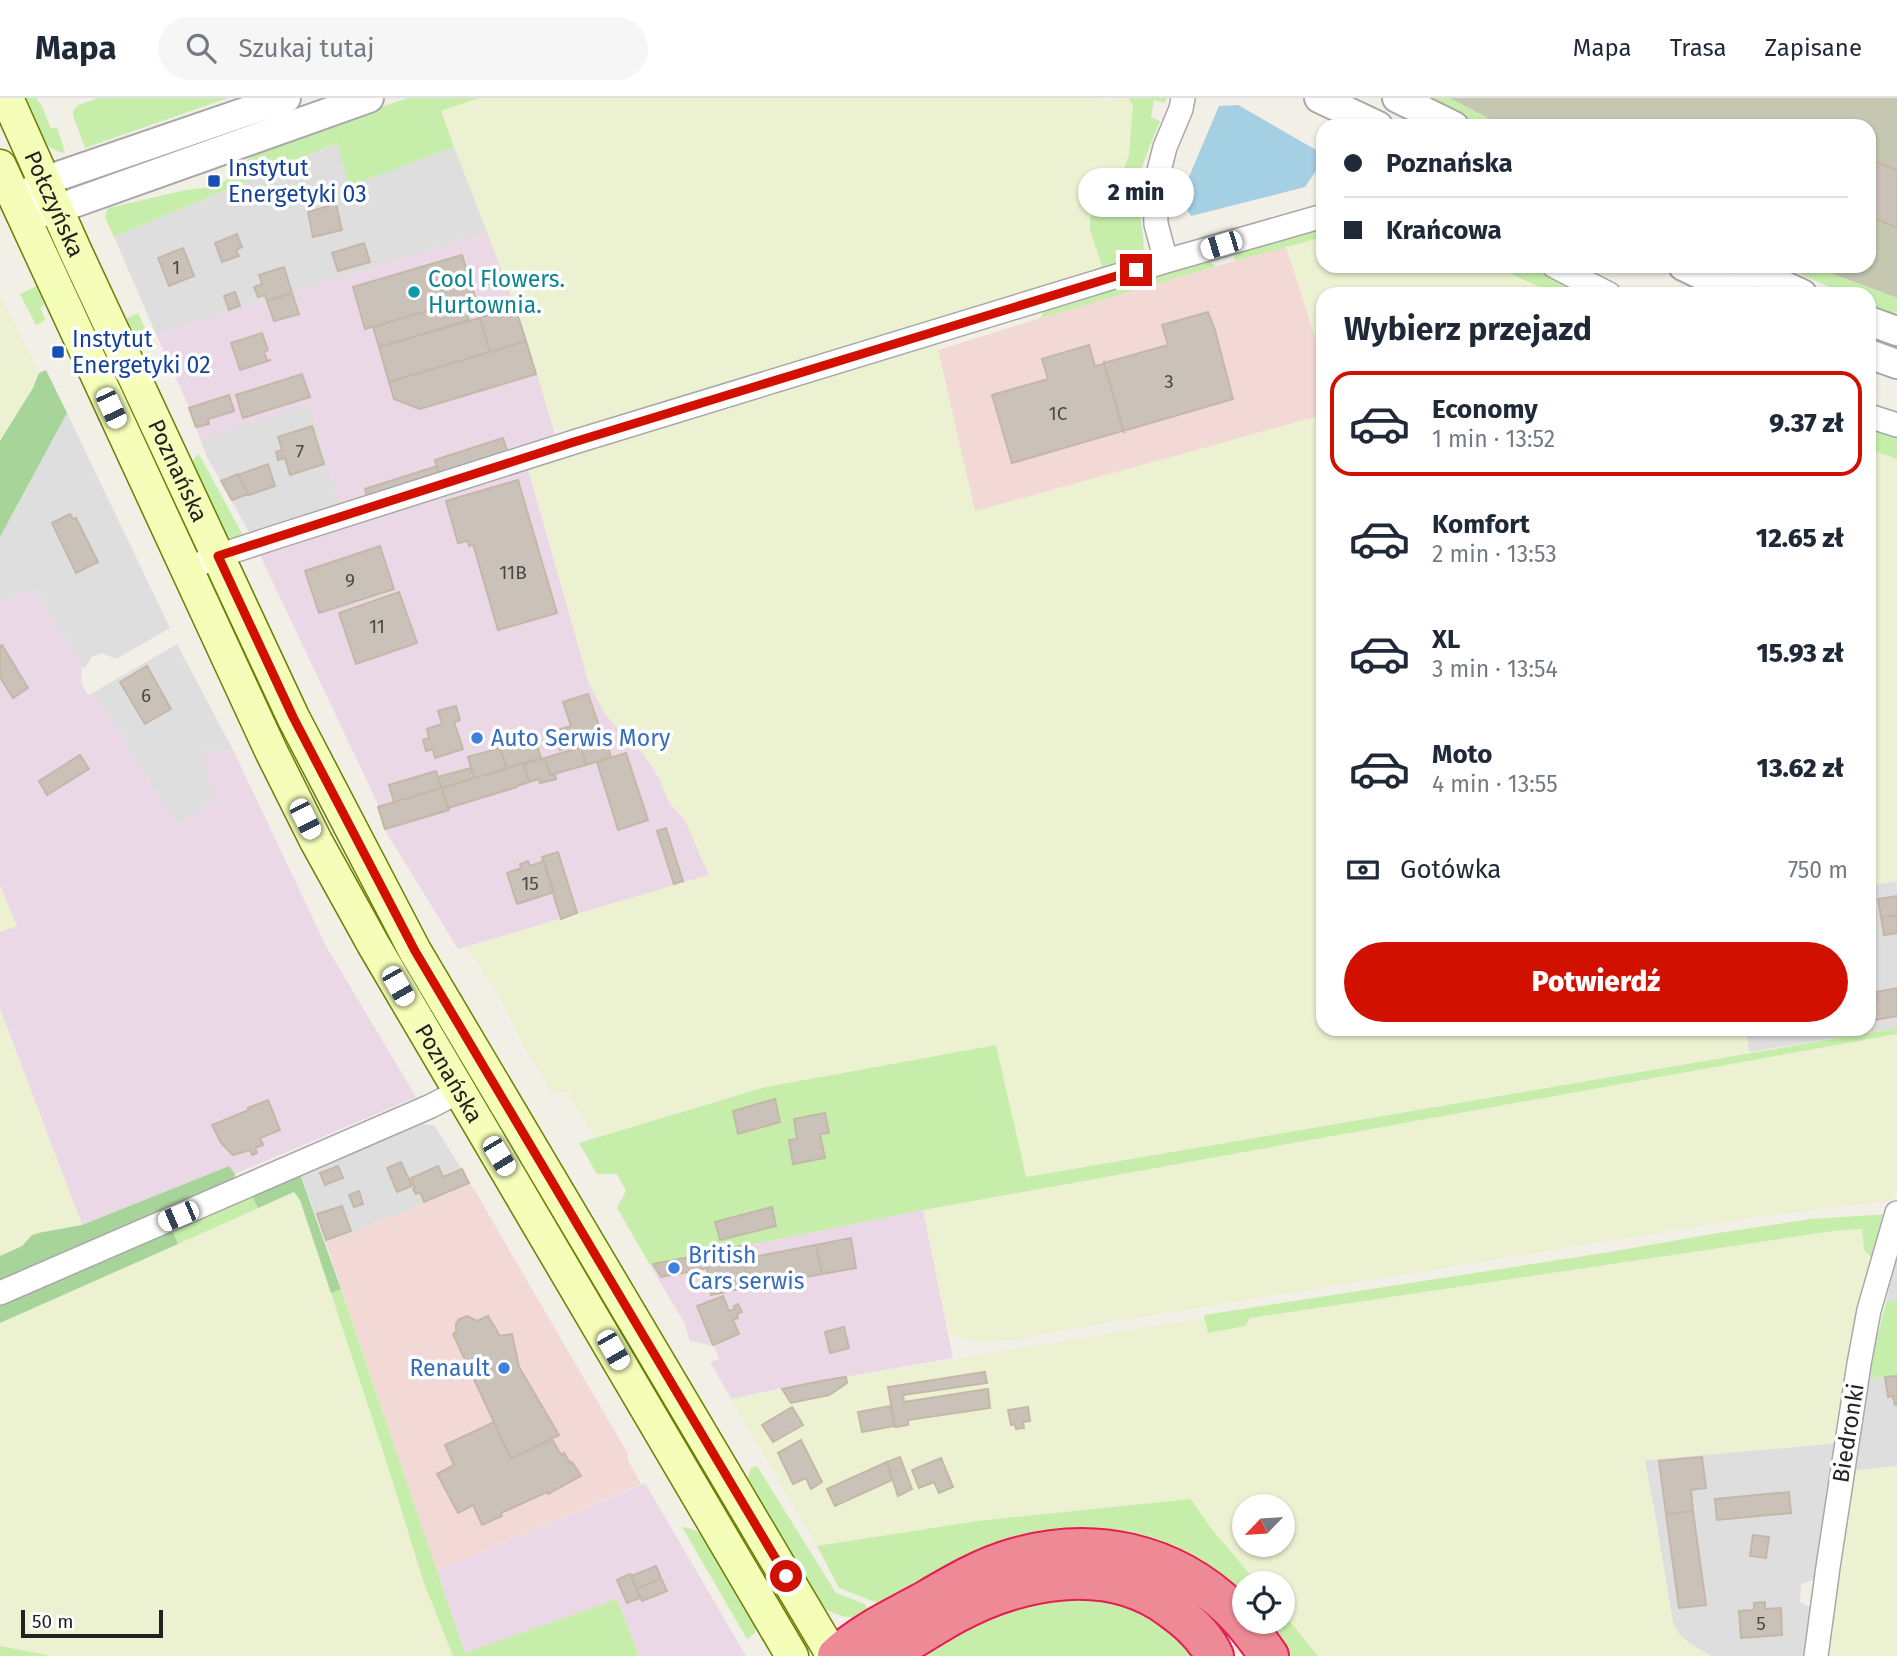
<!DOCTYPE html>
<html lang="pl">
<meta charset="utf-8">
<style>
:root{--surface:#fff;--page:#f6f6f7;--text:#1f2937;--muted:#747a83;--line:#e0e1e3;--accent:#d11000}
body{margin:0;font-family:"Fira Sans",sans-serif;background:var(--page);color:var(--text);height:100vh;display:flex;flex-direction:column;font-size:26px;white-space:nowrap}
*{box-sizing:border-box;margin:0}
p{font-size:23px;color:var(--muted)}
.icon{flex:none;width:38px;height:38px;fill:none;stroke:currentColor;stroke-width:2;stroke-linecap:round;stroke-linejoin:round}
.map{position:relative;flex:1;overflow:hidden}
.drawer{position:absolute;left:1316px;top:189px;width:560px;height:749px;display:flex;flex-direction:column;background:var(--surface);border-radius:21px;box-shadow:0 2px 5px #0004}
.drawer>*{flex:none}
.banner{position:absolute;left:1316px;top:21px;width:560px;height:154px;border-radius:21px;box-shadow:0 2px 5px #0004;display:grid;align-content:center;height:154px;padding:0 28px;background:var(--surface)}
.needle{width:46px;rotate:245deg}
.fabs{position:absolute;left:1232px;top:1396px;display:grid;gap:14px}
.fabs a{display:grid;place-items:center;width:63px;height:63px;border-radius:50%;background:var(--surface);box-shadow:0 2px 5px #0004;font-size:35px}
.scale{position:absolute;left:21px;bottom:18px;width:142px;box-sizing:border-box;padding-left:7px;border:4px solid #212121;border-top:0;font-size:19px;line-height:24px;white-space:nowrap;color:#212121;-webkit-text-stroke:5px #fff;paint-order:stroke}
.end{position:absolute;width:32px;height:32px;margin:-16px;border:9px solid #d11000;background:#fff;box-shadow:0 0 0 4px #fff}
.from{border-radius:50%}
.bubble{position:absolute;height:49px;border-radius:24px;background:var(--surface);box-shadow:0 2px 5px #0004;font-size:23px;font-weight:800;line-height:49px;text-align:center}
.car{position:absolute;width:21px;height:42px;margin:-21px -10px;border-radius:9px;box-shadow:0 0 5px 2px #0007;background:linear-gradient(#fff 24%,#345 0 40%,#fff 0 76%,#345 0 86%,#fff 0)}
.banner b{display:flex;align-items:center;gap:24px;height:66px;font-size:26px}
.banner b+b{border-top:2px solid var(--line)}
.banner i{width:18px;height:18px;background:var(--text)}
ul{padding:0;list-style:none}
li{display:flex;align-items:center;gap:21px;height:105px;margin:0 14px 10px;padding:0 14px;border:4px solid transparent;border-radius:21px}
li div{flex:1}
li b{display:block;font-size:26px}
li em{font-style:normal;font-weight:800}
li.active{border-color:var(--accent)}
li>.icon{width:63px;height:63px;stroke-width:1.5}
h2{padding:0 28px;font-size:32px;line-height:84px}
.pay{display:flex;align-items:center;gap:18px;height:77px;padding:0 28px;font-size:26px}
.pay p{margin-inline-start:auto}
.cta{display:flex;gap:14px;margin-top:auto;padding:14px 28px}
.cta a{flex:1;height:80px;border-radius:42px;background:var(--accent);color:#fff;font-size:28px;font-weight:800;line-height:80px;text-align:center}
header{display:flex;align-items:center;gap:42px;box-sizing:border-box;height:98px;padding:0 35px;background:var(--surface);border-bottom:2px solid var(--line)}
header strong{font-size:33px}
nav{display:flex;gap:38px;margin-inline-start:auto;font-size:24px}
.search{width:490px;height:63px;background:var(--page);display:flex;align-items:center;gap:18px;box-sizing:border-box;padding:0 24px;border-radius:38px;color:var(--muted);font-size:26px}
.map>svg:first-child{display:block}
.residential{fill:#dfdede}
.commercial{fill:#f3d9d5}
.industrial{fill:#ebd8e6}
.construction{fill:#c6c7b1}
.farmland{fill:#ecf1d1;fill-rule:evenodd}
.grass{fill:#c6eeaa}
.forest{fill:#a6d499}
.water{fill:#a5cfe2}
.building{fill:#cac2b9;stroke:#c5b7a8;stroke-width:2}
.lines{fill:none;stroke-linecap:round;stroke-linejoin:round}
.minor-casing{stroke:#a8a8a8;stroke-width:26}
.tertiary-casing{stroke:#a8a8a8;stroke-width:32}
.secondary-casing{stroke:#687f00;stroke-width:35}
.motorway-casing{stroke:#e71c52;stroke-width:42}
.minor{stroke:#fff;stroke-width:23}
.tertiary{stroke:#fff;stroke-width:28}
.secondary{stroke:#f5feb9;stroke-width:32}
.motorway{stroke:#ed8a95;stroke-width:38}
.route{stroke:#d11000;stroke-width:9}
.transit-dot{fill:#1a4fb4;stroke:#fff;stroke-width:2.5}
.culture-dot{fill:#0f9aa8;stroke:#fff;stroke-width:2.5}
.shop-dot{fill:#3f7fe0;stroke:#fff;stroke-width:2.5}
.labels{text-anchor:middle;stroke-width:7;stroke-linejoin:round;paint-order:stroke}
.number-label{font-size:19px;fill:#4b4947}
.transit-label{font-size:23px;fill:#164399;stroke:#fff;text-anchor:start}
.street-label{font-size:23px;fill:#212121;stroke:#fff}
.culture-label{font-size:23px;fill:#0d838f;stroke:#fff;text-anchor:start}
.shop-label{font-size:23px;fill:#366cbe;stroke:#fff;text-anchor:start}
</style>
<header>
<strong>Mapa</strong>
<div class="search"><svg class="icon" aria-label="search" viewBox="0 0 24 24"><circle cx="10" cy="10" r="6"/><path d="M15 15l6 6"/></svg>Szukaj tutaj</div>
<nav><a>Mapa</a><a>Trasa</a><a>Zapisane</a></nav>
</header>
<div class="map">
<svg width="1897" height="1558" viewBox="0 0 1897 1558">
<rect width="100%" height="100%" fill="#f2efe7"/>
<path class="residential" d="M338 45 349 87 454 49 488 134 156 236 114 139Z
M310 306 340 407 249 434 206 357 200 341Z
M67 315 170 530 118 560H113L103 555 92 558 86 569 82 570 34 490 0 503V439Z
M177 546 234 654 204 653 215 704 176 727 94 594Z
M1897 783V930L1749 954 1746 931H1869V788Z
M422 1024 423 1026 434 1027 471 1086 326 1145 301 1078Z
M1897 1156V1203L1886 1204Z
M1897 1277V1368L1850 1373 1867 1281Z
M1840 1345 1818 1480 1801 1486 1800 1504 1815 1512 1811 1558H1711L1689 1545 1679 1536 1673 1525 1653 1404 1644 1362Z"/>
<path class="commercial" d="M1286 148 1323 264V317L975 414 938 252 1102 201Z
M471 1086 628 1356V1362L641 1386 437 1473 326 1145Z"/>
<path class="industrial" d="M488 134 524 232 557 343 523 353 589 586 629 644 644 656 659 680 670 706 685 722 709 777 458 851 383 729 377 704 249 434 340 407 310 307 200 341 189 309 156 236Z
M34 490 82 570 81 585 88 597 94 594 176 727 215 704 203 653 234 654 326 848 416 999 235 1076 229 1068 82 1127 0 911V834L16 827 0 787V503Z
M923 1112 953 1260 782 1290 731 1301 710 1264 719 1261 714 1248 690 1243 685 1226 650 1167Z
M645 1385 746 1558H639L617 1501 465 1555 437 1473Z"/>
<path class="construction" d="M1449 0H1897V200L1811 168H1869V28H1503Z"/>
<path class="farmland" d="M479 0H1102L1105 4 1114 0H1128L1133 7 1129 57 1120 80 1103 102 1090 132 1104 174 588 335 553 330 524 232 441 13Z
M1323 139V168H1493L1556 196H1323V264L1286 148Z
M0 197 39 275 33 290 0 343Z
M936 244 975 413 1323 317V931H1746L1749 954 1026 1079 996 947 766 989 595 1040 568 994 552 993 548 988 525 951 499 898 466 849 709 777 685 722 670 706 659 680 644 656 629 644 605 616 589 586 528 368Z
M1869 351 1897 361V783L1869 788Z
M0 787 17 828 0 834Z
M0 911 82 1127 43 1134 32 1137 22 1148 0 1158Z
M1897 936V1095L1894 1102 1750 1120 1056 1233 1016 1242 973 1243 949 1236 923 1112Z
M293 1094 300 1102 383 1353 424 1485 453 1558H52L0 1548V1225Z
M1862 1131 1864 1151 1871 1159 1840 1345 1645 1362 1673 1525 1679 1536 1689 1545 1711 1558H1318L1283 1515V1486H1258L1210 1429 1191 1401 978 1423 817 1448 731 1301 846 1279 1205 1220 1209 1235 1245 1228 1250 1220 1833 1133ZM1244 1409H1283V1447H1244Z
M1897 1368V1558H1824L1850 1373Z"/>
<path class="grass" d="M21 0H36L42 8 51 31 57 29 65 55C39 52 31 21 21 0Z
M99 0H228L85 50 73 18V12L78 7Z
M408 0H479L441 13 454 49 349 88 337 45 114 139 105 119 108 110 186 92 210 89 222 85 241 72 239 67 270 48 296 37Z
M1128 0H1167L1165 5 1154 2 1151 19 1160 23C1151 46 1138 72 1137 96 1136 112 1148 143 1142 155 1135 167 1116 170 1104 174L1090 132V120L1120 80 1129 57 1133 7Z
M1421 0H1449L1503 28H1480Z
M1323 128V139L1234 163 1235 155 1243 150Z
M1202 162 1210 164 1216 168 1041 220 1044 210Z
M1493 168H1529L1584 196H1556Z
M1782 168H1811L1897 200V214L1887 215 1869 207V196H1845Z
M37 188 44 207 40 210 45 221 44 223 36 227 20 196Z
M138 215 153 248C134 248 133 238 126 223L127 220Z
M1869 326 1897 334V361L1869 351Z
M198 356H199L246 443 236 447 227 442 193 370V362Z
M1897 930V936L923 1112 650 1167 617 1110 626 1093 617 1076H597L579 1045 766 989 996 947 1026 1079Z
M251 1096 258 1110 178 1146 171 1129Z
M1889 1116 1871 1159 1864 1152 1862 1131 1833 1133 1250 1220 1245 1228 1208 1235 1204 1217 1610 1154 1712 1136 1811 1121Z
M341 1191 465 1555 617 1501 639 1558H453L424 1485 383 1353 331 1195Z
M1897 1203V1277L1867 1281 1886 1204Z
M757 1368 836 1495 865 1506 872 1518C854 1521 838 1520 823 1509L748 1380 751 1370Z
M1191 1401 1210 1429 1258 1486H1244V1505L1204 1469 885 1512 877 1505 839 1490 817 1448 978 1423Z
M682 1429C692 1430 699 1433 706 1441L752 1521 756 1529 755 1535 747 1541Z
M1060 1491 1142 1508 1198 1558H914L1005 1506Z
M1283 1515 1318 1558H1284L1262 1524H1283Z
M0 1548 52 1558H0Z"/>
<path class="forest" d="M46 272 67 315 0 439V343L33 290 39 275Z
M229 1068 235 1076 234 1085 0 1187V1158L22 1148 32 1137 43 1134 82 1127Z
M300 1076 341 1191 331 1195 300 1102 294 1094 258 1110 251 1096Z
M171 1129 178 1146 0 1225V1204Z"/>
<path class="water" d="M1238 7 1323 56V62L1305 89 1191 118 1180 100 1219 8Z"/>
<path class="building" d="M1869 61 1897 72V130L1869 118Z
M336 106 342 132 313 139 308 114Z
M237 136 242 149 236 152 239 158 222 164 215 145Z
M364 145 370 164 338 173 332 155Z
M183 150 194 178 169 188 158 160Z
M462 157 475 199 365 231 353 189Z
M284 169 292 195 267 203 265 197 258 199 254 189 262 186 259 177Z
M235 194 240 208 229 212 224 198Z
M292 195 299 216 274 223 267 203Z
M463 202 469 222 379 249 373 229Z
M515 209 526 243 490 254 480 220Z
M1208 214 1215 232 1233 301 1123 333 1104 265 1168 247 1162 227Z
M480 220 490 254 389 284 379 249Z
M262 235 268 252 264 254 267 262H271L240 272 231 245Z
M526 243 536 276 420 311 394 301 389 284Z
M1089 247 1095 268 1103 266 1104 264 1124 334 1122 333 1012 365 992 297 1048 281 1042 261Z
M302 276 310 299 243 320 236 297Z
M229 297 234 313 208 321 209 326 196 329 189 310Z
M312 328 324 366 290 377 285 360 278 362 276 354 282 352 278 339Z
M503 340 508 355 439 377 435 362Z
M268 366 275 388 249 397 238 377Z
M437 368 439 377 367 400 365 391Z
M238 376 248 396 232 402 221 383Z
M518 382 557 515 498 532 473 446 469 448 468 443 458 445 446 403Z
M70 416 73 421 76 420 98 464 76 475 52 425Z
M380 448 394 491 319 515 305 473Z
M399 494 417 545 356 566 339 515Z
M2 547 28 590 13 600 0 579V549Z
M147 568 171 611 145 626 120 584Z
M588 596 603 639 560 652 554 633 571 628 563 604Z
M456 608 460 622 454 624 463 651 435 660 433 651 426 653 423 642 429 640 427 631 442 626 438 613Z
M533 635 541 660 506 670 499 647Z
M606 642 611 659 586 667 581 649Z
M581 649 586 667 550 677 545 660Z
M500 650 507 671 474 680 468 659Z
M626 655 648 722 618 732 597 664Z
M80 657 89 671 47 697 39 683Z
M545 660 550 677 555 676 556 681 540 685 539 681 529 684 524 666Z
M524 665 529 684 517 688V689L448 710 442 690Z
M471 670 474 680 441 690 438 679Z
M436 673 441 690 394 704 389 687Z
M442 690 449 712 385 731 378 709Z
M666 730 683 783 674 786 657 733Z
M558 754 577 815 561 821 542 759Z
M528 763 530 768 544 763 554 794 517 806 507 775 521 770 520 766Z
M1897 798V817L1881 819 1878 801Z
M1897 817V835L1884 837 1881 819Z
M1897 890V918L1869 923V904L1878 902 1876 894Z
M775 1001 780 1024 738 1036 733 1013Z
M268 1002 280 1032 260 1040 263 1047 255 1050 257 1055 252 1057 250 1052 233 1057 221 1045 212 1027 249 1012 248 1010Z
M825 1015 829 1035 820 1036 825 1060 793 1066 789 1042 797 1041 794 1021Z
M401 1064 412 1088 397 1094 387 1070Z
M338 1068 343 1080 325 1087 320 1075Z
M438 1068 443 1079 462 1071 469 1085 424 1104 420 1094 416 1096 413 1091 415 1090 411 1080Z
M359 1093 363 1106 354 1109 349 1097Z
M342 1108 351 1133 326 1142 317 1116Z
M772 1109 776 1128 720 1142 715 1124Z
M851 1140 856 1170 822 1176 816 1147Z
M816 1147 822 1176 749 1190 743 1161Z
M741 1148 749 1189 711 1197 707 1170 694 1173 691 1159Z
M691 1159 694 1173 661 1179 653 1166Z
M723 1198 729 1213 735 1211 734 1208 738 1206 742 1214 737 1216 738 1220 733 1222 739 1236 713 1247 697 1208Z
M467 1218 477 1223 488 1218 500 1238 512 1236 519 1269 559 1337 511 1361 453 1236 456 1234V1226L459 1221Z
M844 1229 849 1250 830 1255 825 1234Z
M985 1274 987 1285 903 1297 904 1304 988 1291 990 1310 908 1322V1327L895 1329 888 1289Z
M1897 1278V1307H1895L1893 1298 1888 1299 1885 1279Z
M846 1279 847 1285 829 1297 791 1305 782 1291 826 1282Z
M891 1308 894 1328 862 1334 858 1314Z
M792 1309 803 1327 773 1344 762 1327Z
M1028 1309 1030 1323 1023 1324 1024 1330 1016 1331 1015 1326 1011 1327 1008 1312Z
M494 1324 511 1361 552 1341 561 1357 564 1355 570 1365 572 1364 581 1378 548 1396 547 1394 501 1415 502 1418 482 1427 473 1407 458 1415 437 1376 454 1367 445 1347Z
M801 1342 822 1384 811 1391 806 1380 793 1386 778 1355Z
M900 1359 912 1391 898 1398 887 1364Z
M1702 1359 1706 1390 1691 1392 1693 1413 1666 1416 1659 1363Z
M941 1360 953 1389 939 1395 934 1384 919 1390 912 1372Z
M887 1364 892 1382 835 1408 827 1391Z
M1789 1394 1791 1415 1717 1422 1715 1401Z
M1693 1413 1706 1507 1679 1510 1666 1416Z
M1753 1437 1769 1439 1766 1460 1750 1458Z
M656 1468 661 1480 637 1491 631 1478Z
M630 1476 640 1500 627 1505 617 1482Z
M661 1480 667 1493 642 1503 637 1491Z
M1765 1504V1511L1781 1510 1782 1537 1741 1540 1739 1513 1754 1512V1505Z"/>
<g class="lines">
<g class="minor-casing">
<path id="minor" d="M1166 163 1156 126 1155 89 1165 49 1181 11 1183 0
M1554 168 1609 196
M1869 318 1897 327
M186 472 218 458 279 438 574 344 1166 163 1323 118
M0 1195 431 1008 460 993
M1816 1558 1828 1469 1859 1266 1869 1212 1897 1115"/>
</g>
<g class="tertiary-casing">
<path id="tertiary" d="M286 0 44 83C32 91 26 99 20 112L44 114 57 111 369 0
M1319 0 1378 28
M1397 0 1454 28
M1683 168 1741 196
M1742 168 1802 196
M1869 223 1897 233
M1869 256 1897 266"/>
</g>
<g class="secondary-casing">
<g id="secondary">
<path id="s1" d="M7 0 75 152 293 619 415 853 833 1558"/>
<path id="s2" d="M0 68 271 653 316 743 373 846 792 1558"/>
</g>
</g>
<g class="motorway-casing">
<path id="motorway" d="M837 1558C861 1535 894 1520 923 1504 952 1487 982 1469 1014 1460 1093 1437 1173 1454 1232 1512 1246 1526 1258 1542 1269 1558
M884 1558C907 1545 930 1530 953 1517 1019 1481 1107 1463 1171 1511 1188 1523 1206 1539 1214 1558"/>
</g>
<use href="#minor" class="minor"/>
<use href="#tertiary" class="tertiary"/>
<use href="#secondary" class="secondary"/>
<use href="#motorway" class="motorway"/>
</g>
<g class="lines">
<path class="route" d="M786 1478 415 853 293 619 218 458 574 344 1136 172"/>
</g>
<g class="transit-dot">
<rect x="207" y="76" width="14" height="14" rx="3.5"/>
<rect x="51" y="247" width="14" height="14" rx="3.5"/>
</g>
<circle class="culture-dot" cx="414" cy="194" r="7"/>
<g class="shop-dot">
<circle cx="477" cy="640" r="7"/>
<circle cx="674" cy="1170" r="7"/>
<circle cx="504" cy="1270" r="7"/>
</g>
<g class="labels">
<g class="number-label">
<text x="176" y="176">1</text>
<text x="1169" y="290">3</text>
<text x="1058" y="322">1C</text>
<text x="300" y="360">7</text>
<text x="513" y="481">11B</text>
<text x="350" y="489">9</text>
<text x="377" y="535">11</text>
<text x="146" y="604">6</text>
<text x="530" y="792">15</text>
<text x="1761" y="1532">5</text>
</g>
<g class="transit-label">
<text x="228" y="78">Instytut<tspan x="228" dy="26">Energetyki 03</tspan></text>
<text x="72" y="249">Instytut<tspan x="72" dy="26">Energetyki 02</tspan></text>
</g>
<g class="street-label">
<text dy="8" stroke="none"><textPath href="#s1" startOffset="116">Połczyńska</textPath></text>
<text dy="8" stroke="none"><textPath href="#s1" startOffset="410">Poznańska</textPath></text>
<text dy="8" stroke="none"><textPath href="#s2" startOffset="1013">Poznańska</textPath></text>
<text transform="translate(1848 1335) rotate(-81)" y="8">Biedronki</text>
</g>
<g class="culture-label">
<text x="428" y="189">Cool Flowers.<tspan x="428" dy="26">Hurtownia.</tspan></text>
</g>
<g class="shop-label">
<text x="491" y="648">Auto Serwis Mory</text>
<text x="688" y="1165">British<tspan x="688" dy="26">Cars serwis</tspan></text>
<text x="490" y="1278" text-anchor="end">Renault</text>
</g>
</g>
</svg>
<div class="fabs">
<a><svg class="needle" viewBox="-14 -14 28 28"><path d="M0-13l5 13h-10z" fill="#e53935"/><path d="M0 13l5-13h-10z" fill="#747a83"/></svg></a>
<a><svg class="icon" aria-label="locate" viewBox="0 0 24 24"><circle cx="12" cy="12" r="6"/><path d="M12 2v4M12 18v4M2 12h4M18 12h4"/></svg></a>
</div>
<div class="scale">50 m</div>
<i class="end from" style="left:786px;top:1478px"></i>
<i class="end" style="left:1136px;top:172px"></i>
<div class="bubble" style="left:1078px;top:70px;width:116px">2 min</div>
<i class="car" style="left:1221px;top:147px;rotate:253deg"></i>
<i class="car" style="left:111px;top:310px;rotate:155deg"></i>
<i class="car" style="left:305px;top:721px;rotate:153deg"></i>
<i class="car" style="left:398px;top:888px;rotate:150deg"></i>
<i class="car" style="left:499px;top:1058px;rotate:149deg"></i>
<i class="car" style="left:178px;top:1118px;rotate:247deg"></i>
<i class="car" style="left:613px;top:1252px;rotate:150deg"></i>
<div class="banner">
<b><i class="from"></i>Poznańska</b>
<b><i></i>Krańcowa</b>
</div>
<section class="drawer">
<h2>Wybierz przejazd</h2>
<ul>
<li class="active"><svg class="icon" aria-label="car" viewBox="0 0 24 24"><path d="M5 17H2v-5l4-1 3-4h7l3 4 3 1v5h-3M9 17h6M6 11h13"/><circle cx="7" cy="17" r="2"/><circle cx="17" cy="17" r="2"/></svg><div><b>Economy</b><p>1 min · 13:52</p></div><em>9.37 zł</em></li>
<li><svg class="icon" aria-label="car" viewBox="0 0 24 24"><path d="M5 17H2v-5l4-1 3-4h7l3 4 3 1v5h-3M9 17h6M6 11h13"/><circle cx="7" cy="17" r="2"/><circle cx="17" cy="17" r="2"/></svg><div><b>Komfort</b><p>2 min · 13:53</p></div><em>12.65 zł</em></li>
<li><svg class="icon" aria-label="car" viewBox="0 0 24 24"><path d="M5 17H2v-5l4-1 3-4h7l3 4 3 1v5h-3M9 17h6M6 11h13"/><circle cx="7" cy="17" r="2"/><circle cx="17" cy="17" r="2"/></svg><div><b>XL</b><p>3 min · 13:54</p></div><em>15.93 zł</em></li>
<li><svg class="icon" aria-label="car" viewBox="0 0 24 24"><path d="M5 17H2v-5l4-1 3-4h7l3 4 3 1v5h-3M9 17h6M6 11h13"/><circle cx="7" cy="17" r="2"/><circle cx="17" cy="17" r="2"/></svg><div><b>Moto</b><p>4 min · 13:55</p></div><em>13.62 zł</em></li>
</ul>
<div class="pay"><svg class="icon" aria-label="cash" viewBox="0 0 24 24"><path d="M3 7h18v10H3z"/><circle cx="12" cy="12" r="2"/></svg>Gotówka<p>750 m</p></div>
<div class="cta"><a>Potwierdź</a></div>
</section>
</div>
